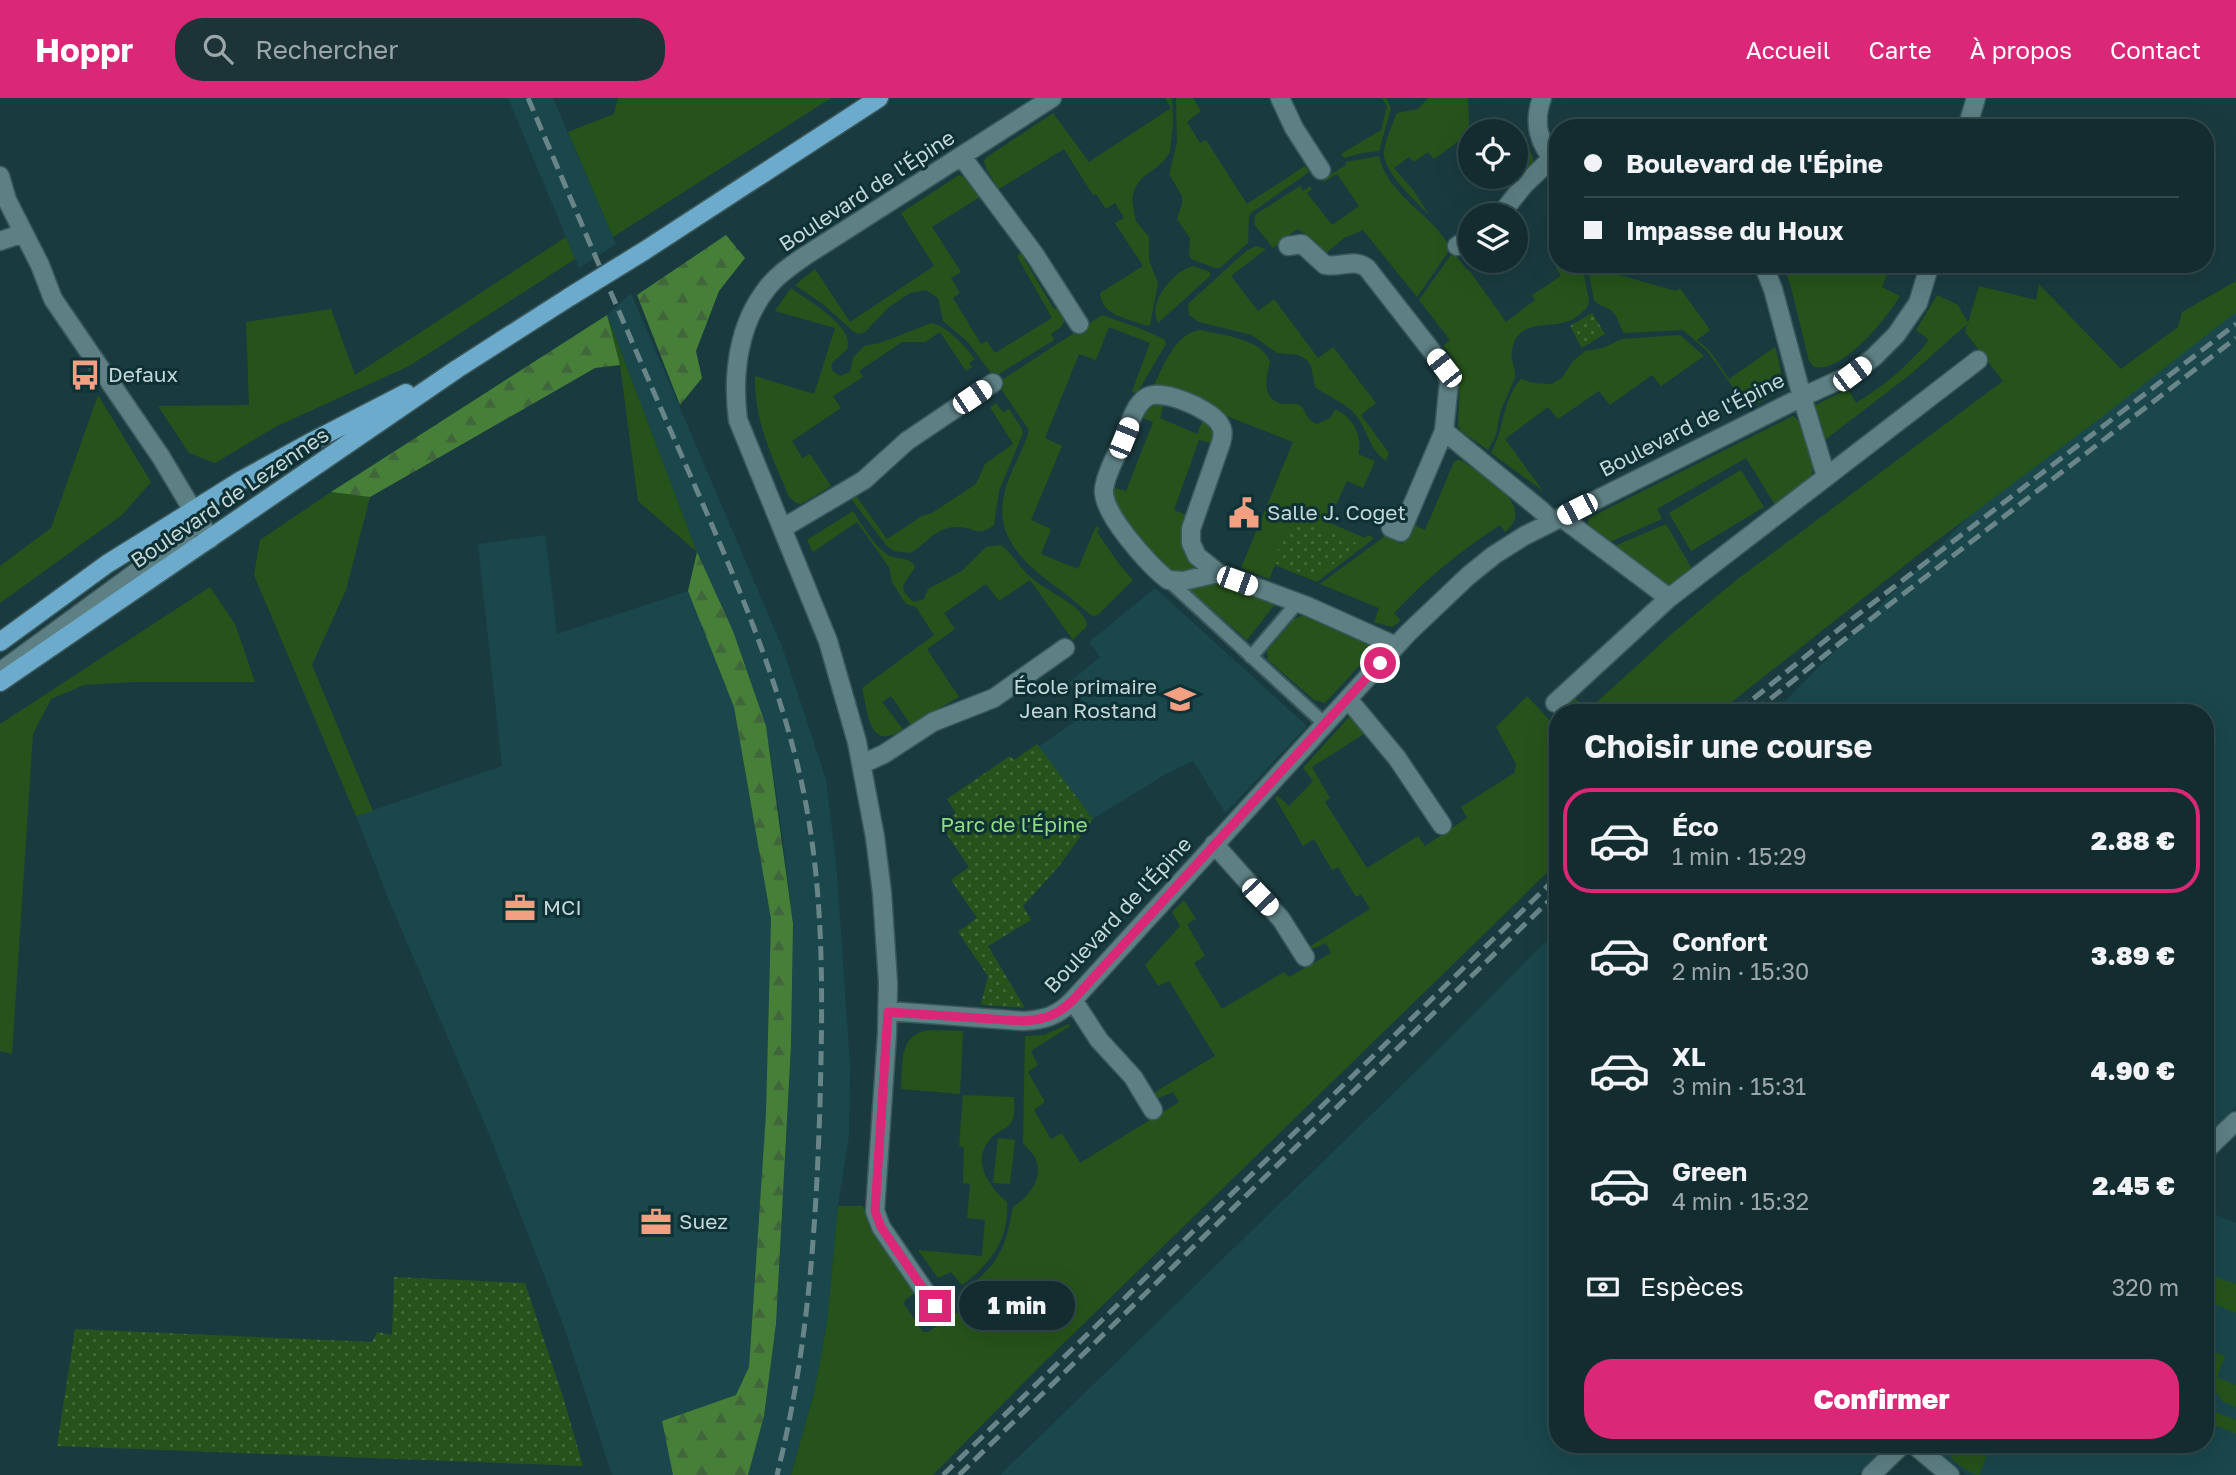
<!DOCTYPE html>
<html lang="fr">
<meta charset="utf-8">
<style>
:root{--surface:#132c2f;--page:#1c3437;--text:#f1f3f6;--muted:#9da7aa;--line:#32484b;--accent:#db2777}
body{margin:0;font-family:"Golos Text",sans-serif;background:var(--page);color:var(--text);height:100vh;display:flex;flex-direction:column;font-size:26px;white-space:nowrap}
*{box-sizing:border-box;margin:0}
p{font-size:23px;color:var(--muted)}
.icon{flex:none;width:38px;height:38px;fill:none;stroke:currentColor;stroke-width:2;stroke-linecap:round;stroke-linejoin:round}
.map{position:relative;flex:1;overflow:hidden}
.drawer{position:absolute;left:1549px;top:606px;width:665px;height:749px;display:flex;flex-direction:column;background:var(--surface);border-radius:28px;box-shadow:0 7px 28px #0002,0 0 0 2px var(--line)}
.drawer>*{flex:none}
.hud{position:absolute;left:1549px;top:21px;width:665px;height:154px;border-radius:28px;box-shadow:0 7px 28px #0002,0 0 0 2px var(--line);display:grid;align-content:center;height:154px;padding:0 35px;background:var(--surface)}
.tools{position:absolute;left:1458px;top:21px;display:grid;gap:14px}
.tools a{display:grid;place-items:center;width:70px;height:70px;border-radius:50%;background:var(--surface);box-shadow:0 7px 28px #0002,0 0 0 2px var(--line);font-size:35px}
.end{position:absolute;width:32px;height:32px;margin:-16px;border:9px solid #db2777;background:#fff;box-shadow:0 0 0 4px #fff}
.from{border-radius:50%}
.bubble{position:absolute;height:49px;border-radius:24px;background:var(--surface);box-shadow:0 7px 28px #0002,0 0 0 2px var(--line);font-size:23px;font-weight:800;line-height:49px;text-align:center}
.car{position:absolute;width:21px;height:42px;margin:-21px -10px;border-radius:9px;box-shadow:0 0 5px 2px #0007;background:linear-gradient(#fff 24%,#345 0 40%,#fff 0 76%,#345 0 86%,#fff 0)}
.hud b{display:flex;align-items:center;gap:24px;height:66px;font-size:26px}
.hud b+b{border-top:2px solid var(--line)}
.hud i{width:18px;height:18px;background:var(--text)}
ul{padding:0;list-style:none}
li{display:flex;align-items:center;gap:21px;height:105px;margin:0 14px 10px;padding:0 21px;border:4px solid transparent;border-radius:28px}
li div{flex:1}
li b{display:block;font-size:26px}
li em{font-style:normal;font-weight:800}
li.current{border-color:var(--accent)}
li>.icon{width:63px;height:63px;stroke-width:1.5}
h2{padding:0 35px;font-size:32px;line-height:84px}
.pay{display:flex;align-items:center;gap:18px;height:77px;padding:0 35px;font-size:26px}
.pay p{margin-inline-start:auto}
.cta{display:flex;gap:14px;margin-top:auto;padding:14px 35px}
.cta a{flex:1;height:80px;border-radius:28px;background:var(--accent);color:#fff;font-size:28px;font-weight:800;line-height:80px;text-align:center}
header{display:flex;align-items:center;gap:42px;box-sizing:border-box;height:98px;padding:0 35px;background:var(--accent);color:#fff}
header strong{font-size:33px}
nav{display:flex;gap:38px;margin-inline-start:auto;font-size:24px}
.search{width:490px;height:63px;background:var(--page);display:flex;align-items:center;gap:18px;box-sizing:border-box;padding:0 24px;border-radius:28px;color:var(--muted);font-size:26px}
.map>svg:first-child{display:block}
.built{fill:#19474c}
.grass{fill:#26531b}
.forest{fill:url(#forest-firs)}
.park{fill:url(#park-dots)}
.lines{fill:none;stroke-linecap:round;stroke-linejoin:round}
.pedestrian-casing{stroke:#3b585b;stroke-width:16}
.minor-casing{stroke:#3b585b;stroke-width:21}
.tertiary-casing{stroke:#3b585b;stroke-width:21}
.primary-casing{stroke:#3b585b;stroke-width:21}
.pedestrian{stroke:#5d8084;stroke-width:12}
.minor{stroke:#5d8084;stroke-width:18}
.tertiary{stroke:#5d8084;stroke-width:18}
.primary{stroke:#6cabcc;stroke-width:18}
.rail{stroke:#6a8588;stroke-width:5;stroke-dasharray:14 7;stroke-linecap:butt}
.primary-bridge-casing{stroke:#3b585b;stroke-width:21;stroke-linecap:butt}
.primary-bridge{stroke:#6cabcc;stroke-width:18}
.route{stroke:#db2777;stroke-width:9}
.labels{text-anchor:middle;stroke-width:6;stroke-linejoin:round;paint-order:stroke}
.street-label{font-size:21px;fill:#c4d6d8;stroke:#0e3135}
.poi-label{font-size:21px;fill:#c4d6d8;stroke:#0e3135;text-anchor:start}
.park-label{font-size:21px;fill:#8fdd7c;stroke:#0e3135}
</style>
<header>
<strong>Hoppr</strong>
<div class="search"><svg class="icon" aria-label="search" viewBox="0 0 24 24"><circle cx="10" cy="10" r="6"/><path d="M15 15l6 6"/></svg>Rechercher</div>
<nav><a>Accueil</a><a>Carte</a><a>À propos</a><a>Contact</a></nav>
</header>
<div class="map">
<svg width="2236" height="1377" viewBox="0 0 2236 1377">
<defs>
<pattern id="forest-firs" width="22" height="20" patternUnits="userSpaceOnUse" patternTransform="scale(1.75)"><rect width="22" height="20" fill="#468038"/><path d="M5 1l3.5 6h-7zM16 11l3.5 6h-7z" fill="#42663c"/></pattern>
<pattern id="park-dots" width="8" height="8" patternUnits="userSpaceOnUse" patternTransform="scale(1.75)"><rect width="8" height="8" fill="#26531b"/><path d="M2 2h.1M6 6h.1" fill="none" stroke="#446b3b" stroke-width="1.8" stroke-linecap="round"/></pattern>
</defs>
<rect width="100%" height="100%" fill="#193b3f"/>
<path class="built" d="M508 0H553L616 146 579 170Z
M2236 190V1008L2205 1039V614H1774L2039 348Z
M631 195 783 551 826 681 837 776 850 969 849 1037 838 1108 827 1225 814 1294 791 1377H748L764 1318 776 1227 791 947 793 826 781 727 766 629 733 533 697 454 607 217Z
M545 437 557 536 688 493 734 609 771 821 766 1015 749 1269 736 1297 662 1323 673 1377H612L563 1226 487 1031 390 805 356 718 502 668 478 446Z
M1155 490 1307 628 1225 715 1193 663 1164 677 1093 721 1039 649 1089 613 1069 585 1100 559 1089 544Z
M1557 832 1558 1346H1888L1857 1377H1000L1442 948Z
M2205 1112 2236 1125V1377H1967L1948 1363 1932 1346H2205Z"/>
<path class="grass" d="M618 0H831L613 139 568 34 614 16Z
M1165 0H1172L1173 26 1170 54 1162 65 1141 81 1134 92 1132 103 1136 123 1149 139V162L1158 185 1150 227 1147 228C1128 220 1102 219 1100 195L1143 168 1115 125 1124 120 1115 105 1106 111 1096 96 1093 97 1064 51 999 91 987 73 984 63 987 59 1053 15 1089 64 1171 10Z
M1176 0H1193L1201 13 1187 24 1200 45 1206 42 1247 106 1305 68 1309 74 1251 115 1249 119 1248 145 1220 170H1215L1191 161 1189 156 1190 140 1177 121 1182 106V98L1169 76 1177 45Z
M1382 0H1386L1391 10 1379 53 1362 55 1344 60 1341 56 1381 32 1387 8Z
M1428 0H1468L1470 49 1463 40 1434 61 1428 54 1414 64 1409 59 1394 70 1414 93 1429 117C1416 103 1381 72 1384 53 1386 41 1392 27 1397 15L1418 11Z
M1516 34H1524L1533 60V65L1506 91 1499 89 1492 79H1516Z
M1379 58C1385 89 1418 110 1438 132 1442 138 1447 144 1451 150L1417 199 1363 132 1344 140 1325 156 1319 155 1304 135 1297 131 1273 150 1254 126 1255 117 1300 88 1303 93 1310 88 1312 91 1307 95 1332 127 1359 108 1337 76 1324 84 1323 81 1346 67 1345 64Z
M959 77 964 79 969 86 973 84 983 97 932 129 961 174 951 180 960 195 953 200 981 246 987 243 995 255 1052 220 1017 158 1025 151 1026 154 1024 161 1054 211 1064 212 1066 221 1061 229 1051 236 1054 242 994 279 968 244 943 223 938 200 926 192 910 195 889 209 865 234 859 236 854 234 824 207 795 187 815 171 850 224 934 168 901 115Z
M566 139 575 161 409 268 277 328 215 365 189 355 158 308 249 307 246 224 331 211 355 277Z
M1256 148 1266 151 1231 178 1258 213 1274 201 1318 260 1333 249 1376 305 1361 317 1389 355 1386 363C1369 351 1368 333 1356 317 1345 304 1328 299 1315 289L1311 268 1307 262 1298 257 1277 255 1252 237 1199 224 1189 217 1188 206 1246 153Z
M1453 154 1467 172H1469L1506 224 1535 202 1532 197 1561 178 1556 170 1561 166H1582L1589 203C1588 210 1585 211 1580 216 1558 237 1519 214 1512 252 1510 262 1516 270 1515 279L1500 315 1496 337 1488 352 1461 333 1458 328 1460 277 1453 260 1443 248 1450 242 1419 202Z
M1587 166 1603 168 1602 172 1676 193 1680 190 1710 232 1697 242 1709 252 1729 281 1775 249C1786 290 1786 292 1748 310L1707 253 1683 232 1624 235C1619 229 1619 220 1613 214 1607 208 1600 209 1594 202Z
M1783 166H1882L1890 170 1882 189 1900 198C1887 220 1843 275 1814 269L1809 263 1791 189Z
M1193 168 1210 174V178L1158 225C1147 205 1173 173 1193 168Z
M2236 183V214L2103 318 1919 456 1719 614H1561L1560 611 1573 598 1587 613 1675 533 1735 483 2003 283 1965 234 1967 226 1912 275 1821 345 1813 313 1814 308 1848 291 1856 305C1885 287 1908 268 1929 242L1916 232 1937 197 1958 207 1968 225 1979 188 2036 202 2039 186 2121 271 2178 229 2182 214Z
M791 190C807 202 856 229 847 251 840 260 820 267 840 278L850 274 853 260 864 248 880 245 932 225C948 229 965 248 975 261L969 265 972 269 966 273 940 234 925 244H902L859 273 863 279 833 298 841 310 792 343 802 360 810 356 831 388 801 406 796 405 789 399C771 355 755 326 755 278L814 296 835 230 775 213Z
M607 217 697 454 638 403 620 267Z
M1102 217 1139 230 1164 241 1166 246 1137 295 1132 294 1150 245 1109 229 1096 262 1079 256 1045 340 1062 348 1031 422 1051 431 1041 456 1078 471 1096 428 1100 430 1097 434 1119 466 1133 482 1098 517 1092 518C1082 510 1073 501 1063 494 1031 470 994 444 1004 398 1008 375 1023 355 1029 332L997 285Z
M1200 232C1221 237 1262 240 1270 264 1266 279 1261 301 1282 306 1287 307 1294 304 1299 307 1307 311 1304 321 1317 326L1330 320 1335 312C1351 316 1364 339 1358 356L1375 363 1363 390 1347 383 1328 424 1365 440 1367 437 1373 439 1372 442 1317 484 1275 467 1269 481 1241 470 1293 344 1153 289C1164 268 1174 236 1200 232Z
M1680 237 1704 258 1661 288 1652 277 1610 307 1599 293 1558 321 1548 309 1505 341 1543 393 1491 355C1504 333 1503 299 1521 281L1533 285 1551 286 1562 280 1573 263 1585 253 1603 250 1622 241Z
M98 297 151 384 122 417 0 505V468L51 430Z
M1156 304 1164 306 1160 320 1197 336 1203 322C1213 329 1215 334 1214 346L1199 342 1174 412 1189 418 1200 470 1168 474 1145 449 1113 403 1112 389 1126 393 1153 324 1139 318 1148 307Z
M996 305 1003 314 1009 311 1022 331 1023 335 999 393 994 427C976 440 976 429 958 429 936 428 927 446 910 455L894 453 887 448 849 398 854 395 887 441 922 418 932 415 976 386 985 366 1013 346 990 309Z
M1793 318C1809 329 1819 363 1810 380L1775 407 1746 360 1657 411 1662 421 1605 446C1596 439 1585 433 1589 420Z
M1457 362H1461C1481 377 1539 407 1505 434L1500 427C1460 453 1426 481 1394 515L1401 523 1392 529 1374 524 1379 510 1320 486 1385 438 1402 446 1412 426 1425 432 1454 364Z
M1741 372 1764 409 1691 453 1669 415Z
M331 394 370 399 346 492 312 567 373 713 356 718 254 477 260 442Z
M853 413C862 426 872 445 885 455 894 463 908 457 915 468 908 485 893 487 914 504L924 501 928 491 962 473 986 449 1001 447C1008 452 1011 457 1016 463 1023 473 1033 482 1044 489 1056 497 1087 512 1087 528L1073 542 1030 482 999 503 986 486 944 515 955 531 927 551 959 599 911 627 891 598 882 604 903 631C869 655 868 614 862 590L934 537 916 509 906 506 892 484 889 469 857 424 813 454 807 442Z
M1666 426 1692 471 1668 489 1610 450Z
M1221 485 1276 505 1247 542 1188 490Z
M210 489 235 526 255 584H132L84 587 51 601 33 636 12 956 0 953V626Z
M1303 517 1361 540 1367 544 1372 554 1325 605 1314 602 1268 562 1267 553 1294 521Z
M1527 598 1557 630V765L1034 1274 933 1377H791L814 1295 827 1225 838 1108H863L870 1131 915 1195 905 1202 904 1206 923 1234H928L968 1207 970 1198 965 1192C1000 1164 1005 1152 1013 1109 1029 1098 1046 1079 1034 1058 1031 1053 1026 1049 1023 1045L1025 938 1044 937 1069 926 1070 928 1031 953 1038 967 1028 974 1045 1004 1034 1012 1051 1041 1062 1035 1080 1065 1179 1004 1173 994 1156 1001 1152 996 1215 958 1169 883 1158 888 1145 867 1180 828 1172 814 1184 802 1196 821 1187 826 1205 858 1194 865 1222 911 1284 874 1289 879 1331 855 1326 845 1315 850H1307L1370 811 1361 796 1356 799 1338 769 1332 772 1314 741 1303 748 1275 700 1278 698 1289 708 1313 683 1303 670 1350 618 1356 620 1367 634 1312 669 1330 700 1325 704 1367 770 1418 738 1425 748 1467 720 1461 709 1514 675 1516 666 1496 629Z
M930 932 963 933 960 996 901 991C903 966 898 935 930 932Z
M963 997 1014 999C1014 1008 1016 1019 1010 1026 1006 1031 997 1034 992 1039 970 1061 988 1088 1007 1104 1010 1140 990 1167 962 1187L951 1174 938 1180 918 1152 982 1158 985 1122 967 1120 970 1086 963 1085 964 1050 959 1048Z
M998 1040 1015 1042 1010 1086 993 1085Z
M2205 1175 2236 1186V1215L2205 1202Z
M2205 1250 2225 1258 2217 1279 2236 1287V1309L2222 1303 2218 1296 2205 1290Z
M2205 1300 2214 1304 2211 1312 2236 1322V1336L2205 1323Z
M1944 1346H1958L1987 1357 1979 1377C1964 1373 1948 1361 1944 1346Z"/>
<path class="forest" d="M726 137 745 160 719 193 696 253 702 280 680 307 637 197Z
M607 217 620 267 595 270 370 399 331 394Z
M697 454 733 533 766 628 793 826 791 947 776 1226 764 1318 748 1377H673L662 1323 736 1297 749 1269 766 1015 771 821 734 609 688 493Z"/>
<path class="park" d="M1592 215 1605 236 1582 250 1570 228Z
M1294 419 1358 446 1316 480 1272 464Z
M1037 646 1093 721 1059 768 1023 808 1031 822 988 848 1025 910 985 907 981 906 988 878 958 834 977 820 951 782 969 769 940 726 956 715 947 701 1010 658 1014 662Z
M394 1179 525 1185 562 1296 583 1368 57 1348 75 1231 372 1244 377 1234 392 1237Z"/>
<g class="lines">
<g class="pedestrian-casing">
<path id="pedestrian" d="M1168 482 1325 626
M1251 559 1297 505"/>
</g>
<g class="minor-casing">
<path id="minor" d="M1280 0 1294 30 1321 72
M1542 0C1533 24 1538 48 1558 65
M1967 30 1976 0
M962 59 1035 157 1079 226
M0 78 7 102 40 167 53 201 161 359 210 441
M1500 117 1524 87 1552 60
M0 143 24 135
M1288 148 1302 146 1325 167C1339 170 1355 160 1367 170L1445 270 1449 284 1444 333 1542 413 1552 423
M1457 148 1470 140
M1826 378 1802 299 1852 276 1874 259 1896 237 1918 205 1930 166
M1561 419 1669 500
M783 430 864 382 907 343 993 285
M1391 430 1401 434 1444 333
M1218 475 1183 483 1168 482C1150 468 1101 415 1104 391 1106 375 1117 356 1124 341 1129 328 1134 307 1147 299 1162 290 1210 311 1219 325 1224 332 1223 338 1221 345L1191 431V445L1197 458 1218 475 1307 508 1396 548
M0 574 183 440 192 428 193 412
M1348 601 1397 660 1442 727
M1555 605 1669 500 1978 262
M862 666 884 656 933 624 994 600 1065 550
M1214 746 1281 821 1305 859
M1073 902 1099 942 1133 979 1153 1012
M888 913 1023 923C1044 922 1058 918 1073 902L1408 535 1468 478 1494 457 1524 438 1802 299 1773 191 1763 166
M935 1208 881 1129 875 1113 887 936 888 885 882 795 875 739 857 644 828 543 738 322C732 277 738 226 768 189 778 176 792 167 805 158L1052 0
M1913 1346 1950 1377"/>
</g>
<g class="tertiary-casing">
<path id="tertiary" d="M2205 1053 2236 1023
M1871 1377 1903 1346"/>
</g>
<g class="primary-casing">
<path id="primary" d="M644 153 879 0
M0 544 107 466 240 383 313 343 406 295
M0 584 457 271 571 198"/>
</g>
<use href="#pedestrian" class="pedestrian"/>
<use href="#minor" class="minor"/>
<use href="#tertiary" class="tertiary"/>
<use href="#primary" class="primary"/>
<path class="rail" d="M528 0C576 113 624 226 673 338 719 443 768 550 796 661 825 775 823 889 820 1005 816 1132 808 1253 777 1377
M1737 614 1843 528 2236 226
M1754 614 1850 537 2236 240
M943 1377 1558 778
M959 1377 1558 794"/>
<g class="primary-bridge-casing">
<path id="primary-bridge" d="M571 198 644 153"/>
</g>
<use href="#primary-bridge" class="primary-bridge"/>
</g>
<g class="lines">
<path class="route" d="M935 1208 881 1129 875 1113 888 914 1023 923C1044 922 1058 917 1073 902L1380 565"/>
</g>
<defs>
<g id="bus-bare" transform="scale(2.415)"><path d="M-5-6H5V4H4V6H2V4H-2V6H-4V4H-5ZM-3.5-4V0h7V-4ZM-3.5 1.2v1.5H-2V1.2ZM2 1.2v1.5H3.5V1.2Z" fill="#f39f82" stroke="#0e3135" stroke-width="2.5" paint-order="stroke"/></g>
<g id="civic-bare" transform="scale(2.415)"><path d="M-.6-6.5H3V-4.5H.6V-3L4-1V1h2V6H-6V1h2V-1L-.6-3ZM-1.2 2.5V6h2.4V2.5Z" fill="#f39f82" stroke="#0e3135" stroke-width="2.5" paint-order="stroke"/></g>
<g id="school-bare" transform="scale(2.415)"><path d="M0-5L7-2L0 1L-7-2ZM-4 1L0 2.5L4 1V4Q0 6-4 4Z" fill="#f39f82" stroke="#0e3135" stroke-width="2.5" paint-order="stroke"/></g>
<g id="office-bare" transform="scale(2.415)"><path d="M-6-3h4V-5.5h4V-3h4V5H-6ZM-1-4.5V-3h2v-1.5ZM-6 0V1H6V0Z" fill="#f39f82" stroke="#0e3135" stroke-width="2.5" paint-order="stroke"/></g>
</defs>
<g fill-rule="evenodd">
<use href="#bus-bare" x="85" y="277"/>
<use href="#civic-bare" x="1244" y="415"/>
<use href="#school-bare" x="1180" y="601"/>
<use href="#office-bare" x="520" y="810"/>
<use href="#office-bare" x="656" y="1124"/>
</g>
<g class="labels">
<g class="street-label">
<text transform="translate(867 93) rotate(-33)" y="7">Boulevard de l'Épine</text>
<text transform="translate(1692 327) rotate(-27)" y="7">Boulevard de l'Épine</text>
<text transform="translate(230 400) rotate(-34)" y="7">Boulevard de Lezennes</text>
<text transform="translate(1118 817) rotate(-47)" y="7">Boulevard de l'Épine</text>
</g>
<g class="poi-label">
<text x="108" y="284">Defaux</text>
<text x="1267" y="422">Salle J. Coget</text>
<text x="1157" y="596" text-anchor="end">École primaire<tspan x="1157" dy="24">Jean Rostand</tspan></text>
<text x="543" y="817">MCI</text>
<text x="679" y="1131">Suez</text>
</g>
<g class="park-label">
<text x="1014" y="734">Parc de l'Épine</text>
</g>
</g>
</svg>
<div class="tools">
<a><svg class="icon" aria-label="locate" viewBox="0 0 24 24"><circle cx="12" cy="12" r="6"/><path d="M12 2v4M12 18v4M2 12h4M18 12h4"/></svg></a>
<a><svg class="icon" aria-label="layers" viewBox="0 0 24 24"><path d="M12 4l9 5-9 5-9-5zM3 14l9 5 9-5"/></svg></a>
</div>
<i class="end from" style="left:1380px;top:565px"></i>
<i class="end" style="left:935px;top:1208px"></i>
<div class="bubble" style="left:959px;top:1183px;width:116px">1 min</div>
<i class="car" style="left:1444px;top:270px;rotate:322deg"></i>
<i class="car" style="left:1852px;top:276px;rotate:53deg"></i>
<i class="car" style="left:972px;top:299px;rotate:56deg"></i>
<i class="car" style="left:1124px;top:340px;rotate:22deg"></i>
<i class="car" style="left:1577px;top:411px;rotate:243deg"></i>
<i class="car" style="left:1237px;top:483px;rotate:110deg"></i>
<i class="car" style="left:1260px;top:799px;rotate:136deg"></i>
<div class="hud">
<b><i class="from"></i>Boulevard de l'Épine</b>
<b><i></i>Impasse du Houx</b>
</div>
<section class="drawer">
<h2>Choisir une course</h2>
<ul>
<li class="current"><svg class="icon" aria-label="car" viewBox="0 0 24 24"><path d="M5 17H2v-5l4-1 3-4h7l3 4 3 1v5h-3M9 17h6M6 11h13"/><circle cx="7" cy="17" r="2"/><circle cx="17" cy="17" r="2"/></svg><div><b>Éco</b><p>1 min · 15:29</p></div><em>2.88 €</em></li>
<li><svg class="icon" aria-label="car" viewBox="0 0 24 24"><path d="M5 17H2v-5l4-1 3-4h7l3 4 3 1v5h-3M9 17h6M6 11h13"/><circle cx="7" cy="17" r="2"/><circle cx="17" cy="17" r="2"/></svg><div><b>Confort</b><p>2 min · 15:30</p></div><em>3.89 €</em></li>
<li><svg class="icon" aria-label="car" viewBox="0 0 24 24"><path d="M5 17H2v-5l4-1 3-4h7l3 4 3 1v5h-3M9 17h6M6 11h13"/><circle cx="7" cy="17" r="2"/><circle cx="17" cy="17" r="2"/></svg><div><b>XL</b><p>3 min · 15:31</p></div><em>4.90 €</em></li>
<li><svg class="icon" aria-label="car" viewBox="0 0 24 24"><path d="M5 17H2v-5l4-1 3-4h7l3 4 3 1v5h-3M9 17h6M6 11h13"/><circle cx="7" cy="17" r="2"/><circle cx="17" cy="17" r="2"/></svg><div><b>Green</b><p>4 min · 15:32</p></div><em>2.45 €</em></li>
</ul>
<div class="pay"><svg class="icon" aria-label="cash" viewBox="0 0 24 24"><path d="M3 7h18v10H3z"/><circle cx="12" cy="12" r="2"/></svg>Espèces<p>320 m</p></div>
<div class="cta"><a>Confirmer</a></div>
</section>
</div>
